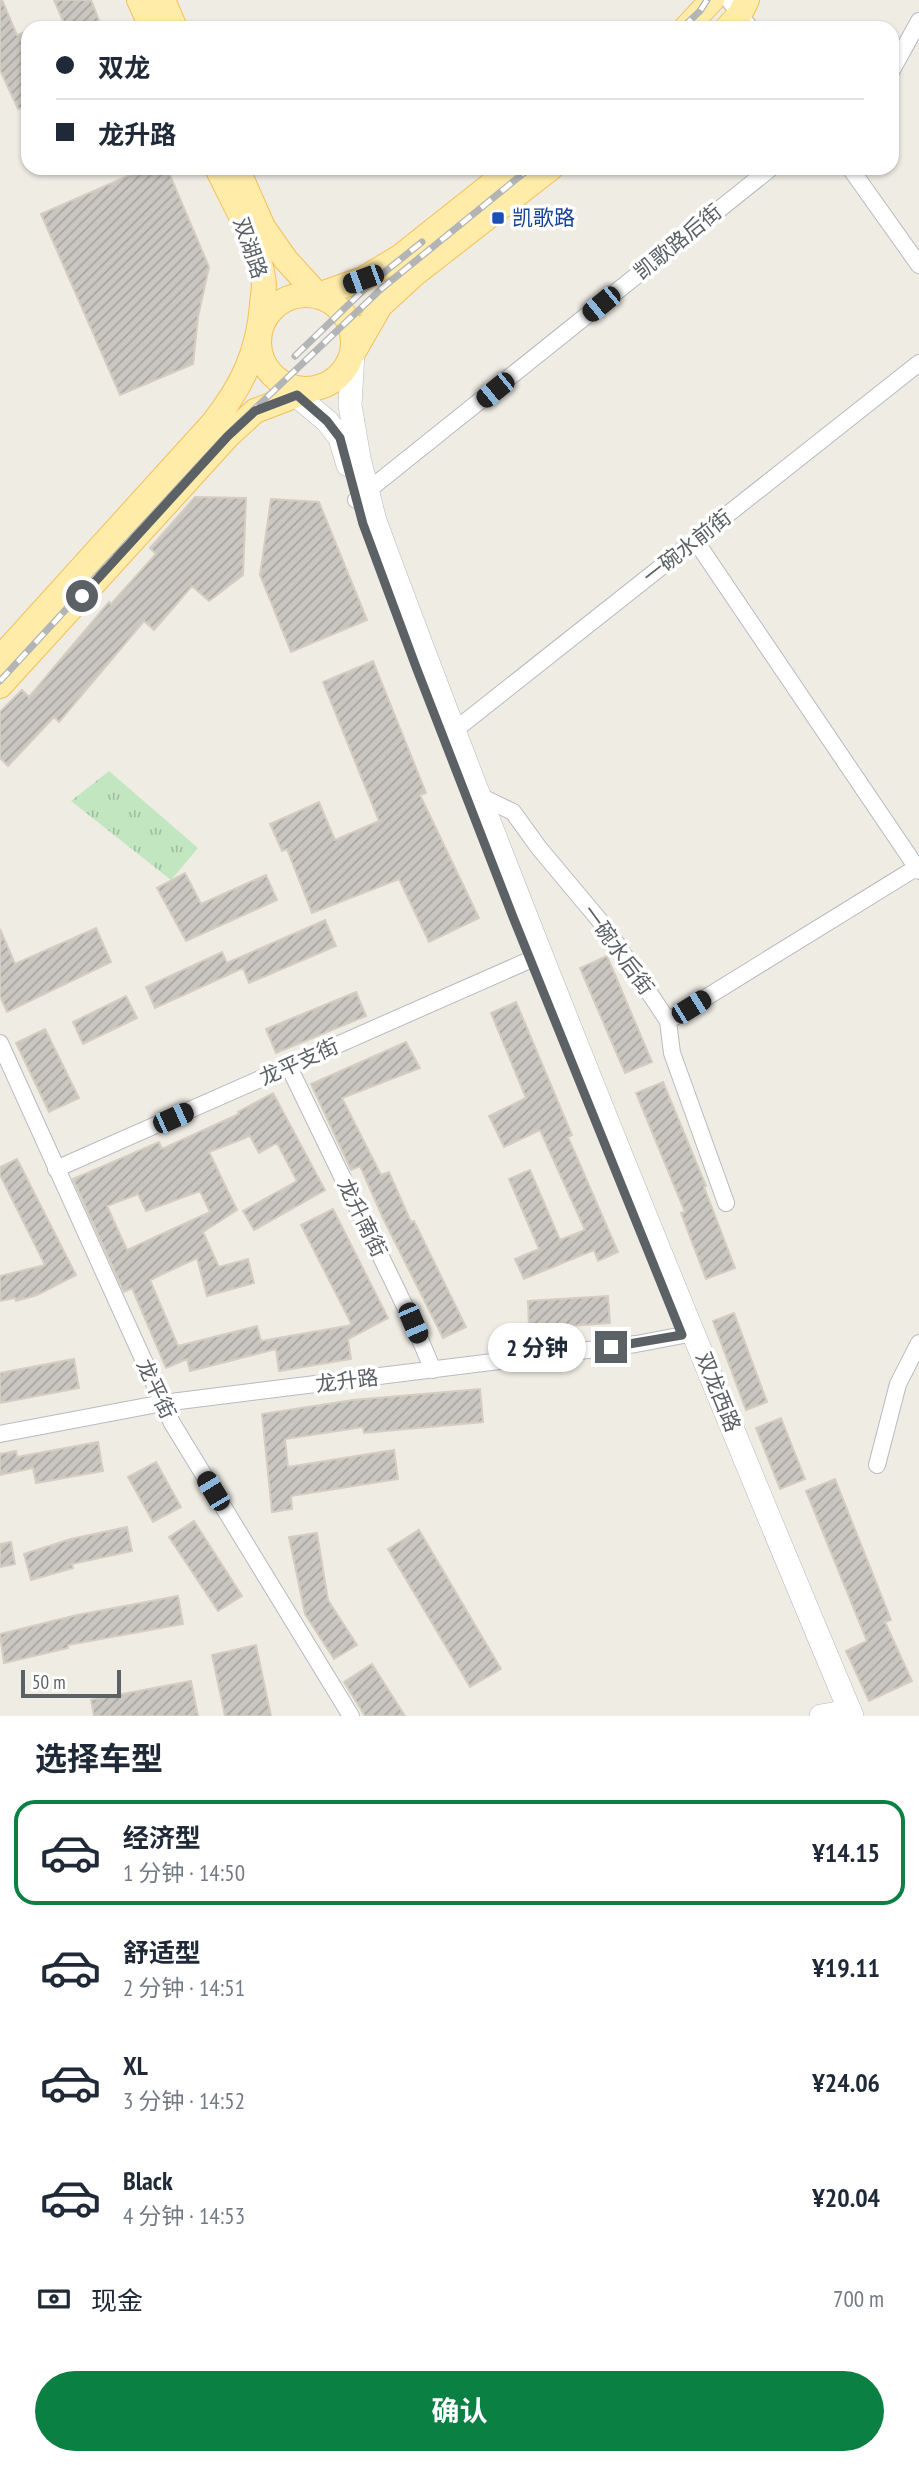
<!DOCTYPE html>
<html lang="zh">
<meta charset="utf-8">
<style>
:root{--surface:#fff;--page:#f6f6f7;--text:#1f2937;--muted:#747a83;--line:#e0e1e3;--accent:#0b8043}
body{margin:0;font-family:"PT Sans Narrow","Noto Sans SC",sans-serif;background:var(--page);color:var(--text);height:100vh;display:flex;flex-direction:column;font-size:26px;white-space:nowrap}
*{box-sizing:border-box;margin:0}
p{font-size:23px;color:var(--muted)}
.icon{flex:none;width:38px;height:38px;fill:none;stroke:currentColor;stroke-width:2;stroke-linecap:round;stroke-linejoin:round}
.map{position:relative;height:1716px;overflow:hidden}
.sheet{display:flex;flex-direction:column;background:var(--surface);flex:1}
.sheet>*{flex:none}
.hud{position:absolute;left:21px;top:21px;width:878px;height:154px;border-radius:21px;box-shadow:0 2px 5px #0004;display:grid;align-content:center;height:154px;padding:0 35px;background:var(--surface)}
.scale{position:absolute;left:21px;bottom:18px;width:100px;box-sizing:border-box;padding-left:7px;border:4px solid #5c6165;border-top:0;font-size:19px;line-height:24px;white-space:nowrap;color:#5c6165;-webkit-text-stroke:5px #fff;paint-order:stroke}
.end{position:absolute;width:32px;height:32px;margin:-16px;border:9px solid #5c6165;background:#fff;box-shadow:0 0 0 4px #fff}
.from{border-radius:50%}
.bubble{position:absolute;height:49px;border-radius:24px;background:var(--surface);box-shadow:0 2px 5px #0004;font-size:23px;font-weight:700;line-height:49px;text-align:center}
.car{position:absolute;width:21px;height:42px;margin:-21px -10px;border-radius:9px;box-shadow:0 0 5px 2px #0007;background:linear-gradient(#222 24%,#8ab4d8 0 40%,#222 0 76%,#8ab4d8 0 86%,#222 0)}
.hud b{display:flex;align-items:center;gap:24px;height:66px;font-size:26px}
.hud b+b{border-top:2px solid var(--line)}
.hud i{width:18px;height:18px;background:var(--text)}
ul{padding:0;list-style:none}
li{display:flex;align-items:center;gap:21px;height:105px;margin:0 14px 10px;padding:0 21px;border:4px solid transparent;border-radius:21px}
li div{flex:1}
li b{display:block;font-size:26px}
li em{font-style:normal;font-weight:700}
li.active{border-color:var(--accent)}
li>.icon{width:63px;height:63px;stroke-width:1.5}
h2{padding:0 35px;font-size:32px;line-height:84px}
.pay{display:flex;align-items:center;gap:18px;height:77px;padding:0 35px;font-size:26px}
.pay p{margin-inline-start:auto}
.button{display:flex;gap:14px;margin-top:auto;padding:14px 35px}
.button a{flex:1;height:80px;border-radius:42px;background:var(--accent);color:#fff;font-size:28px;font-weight:700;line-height:80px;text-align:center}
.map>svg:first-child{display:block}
.park{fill:url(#park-tufts)}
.building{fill:url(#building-hatch);stroke:#d4cec2;stroke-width:2;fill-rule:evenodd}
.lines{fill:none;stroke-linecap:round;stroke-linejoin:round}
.street-casing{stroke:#b7babf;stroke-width:18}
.secondary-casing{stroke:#b6babf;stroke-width:24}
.primary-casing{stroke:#f5c058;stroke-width:26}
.street{stroke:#fff;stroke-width:16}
.secondary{stroke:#fff;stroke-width:23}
.primary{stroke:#ffeca9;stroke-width:24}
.rail-casing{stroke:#b3b4b5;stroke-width:7}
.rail{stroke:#fff;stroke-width:4.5;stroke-dasharray:13;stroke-linecap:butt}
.route{stroke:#5c6165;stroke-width:9}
.transit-dot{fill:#1a4fb4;stroke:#fff;stroke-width:2.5}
.labels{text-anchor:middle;stroke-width:7;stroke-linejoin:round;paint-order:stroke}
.transit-label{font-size:21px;fill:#164399;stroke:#fff;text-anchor:start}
.street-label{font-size:21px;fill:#5c6165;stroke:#fff}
</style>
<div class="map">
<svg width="919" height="1716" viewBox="0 0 919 1716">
<defs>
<pattern id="park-tufts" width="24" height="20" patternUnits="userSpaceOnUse" patternTransform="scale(1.75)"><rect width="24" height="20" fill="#c2e7c0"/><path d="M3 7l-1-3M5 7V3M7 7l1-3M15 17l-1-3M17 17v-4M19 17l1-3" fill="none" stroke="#a1bfa0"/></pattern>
<pattern id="building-hatch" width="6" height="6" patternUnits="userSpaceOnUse" patternTransform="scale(1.75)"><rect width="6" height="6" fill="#cac7c1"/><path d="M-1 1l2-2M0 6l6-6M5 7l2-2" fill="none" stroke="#a7a5a0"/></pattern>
</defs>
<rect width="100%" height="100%" fill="#efece4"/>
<path class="park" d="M109 771 198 848 171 880 71 801Z"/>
<path class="building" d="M0 0H2L17 35 22 33 28 46V105L18 109 0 70Z
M54 0H91L102 28H66Z
M146 168H167L209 267 198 317 193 364 120 395 41 214Z
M195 497 246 498 243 575 209 601 192 586 154 630 144 621 59 722 54 717 8 766 0 758V712L22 690 29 697 109 602 111 604 156 554 150 548Z
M271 499 319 502 367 620 291 652 260 575Z
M373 661 426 793 420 795 479 918 429 942 399 879 312 913 287 849 282 851 270 824 319 802 335 840 379 821 323 682Z
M185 873 201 904 266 875 277 900 186 941 157 888Z
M325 920 336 946 249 983 243 968 155 1008 146 987 222 952 227 963Z
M96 928 111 962 7 1012 0 996V929L15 964Z
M607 956 652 1062 625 1073 580 968Z
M356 992 366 1016 276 1053 266 1029Z
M126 996 137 1018 83 1044 73 1022Z
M516 1002 572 1135 568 1137 618 1252 598 1261 594 1250 524 1279 515 1259 539 1249 509 1179 530 1170 560 1240 585 1230 540 1130 504 1147 489 1116 526 1098 491 1013Z
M45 1029 79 1098 49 1112 16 1043Z
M406 1042 420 1068 342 1098 381 1175 389 1172 411 1222 414 1221 466 1327 443 1338 383 1218 360 1166 351 1170 311 1084Z
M663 1082 706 1186 704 1187 735 1268 706 1279 681 1213 685 1212 636 1093Z
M273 1093 325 1190 254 1230 243 1211 297 1181 277 1143 259 1153 250 1136 209 1152 237 1210 203 1232 219 1267 248 1259 254 1283 207 1296 197 1258 150 1280 178 1346 257 1326 261 1341 352 1325 301 1225 333 1209 388 1318 348 1339 351 1359 279 1371 276 1349 190 1371 187 1359 166 1368 132 1288 124 1292 73 1179 159 1142 162 1149 239 1114 238 1112ZM200 1191 210 1212 127 1250 107 1206 138 1194 146 1211Z
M17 1159 76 1275 37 1295 16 1301 15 1298 0 1301V1276L45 1265 0 1175V1167Z
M608 1296 610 1323 529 1329 528 1301Z
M734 1313 767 1402 746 1410 713 1321Z
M74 1359 79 1388 0 1403V1373Z
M480 1389 483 1422 364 1433 363 1427 285 1439 288 1467 394 1450 398 1479 291 1496 292 1509 272 1512 262 1414 353 1400Z
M781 1418 805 1479 780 1489 756 1428Z
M98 1442 103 1471 36 1483 33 1468 0 1475V1454L16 1451 17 1457Z
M156 1462 181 1507 153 1522 128 1477Z
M835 1479 891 1620 885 1622 912 1681 869 1701 846 1651 867 1641 806 1491Z
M194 1521 242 1596 218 1611 169 1537Z
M127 1527 132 1551 72 1564 73 1568 31 1580 24 1554 71 1539Z
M419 1530 501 1669 470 1687 388 1549Z
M317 1533 328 1600 357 1645 334 1659 305 1614 289 1537Z
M11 1542 15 1564 0 1567V1544Z
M178 1596 183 1624 68 1645V1648L4 1663 0 1634 77 1615Z
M256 1645 271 1716H225L212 1655Z
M372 1664 405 1716H365L344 1682Z
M191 1681 198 1716H94L91 1700Z"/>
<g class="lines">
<g class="street-casing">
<path id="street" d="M729 0 750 28
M892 70 919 21
M850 168 919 265
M356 500 771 168
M695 540 919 871
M455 730 919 363
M480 796 513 812 539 848 606 928 668 1021 672 1053 726 1203
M668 1021 919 866
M0 1043 172 1423 351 1716
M289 1067 413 1323 433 1370
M56 1169 541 955
M0 1434 163 1403 636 1344 694 1333
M877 1465 898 1384 919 1343"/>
</g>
<g class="secondary-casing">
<path id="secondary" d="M353 353 350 405 359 458 375 521C524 923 686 1321 852 1716
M279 381 327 421 340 438 348 465
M821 1716 850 1711"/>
</g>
<g class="primary-casing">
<path id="primary" d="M139 0 152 28
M163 0 175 28
M686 28 712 0
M727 28 740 14 747 0
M237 168 263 227 286 260 318 295
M259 342a47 47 0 1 1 94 0a47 47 0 1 1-94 0Z
M318 295 363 279 401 256 512 168
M353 353 380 306 416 273 551 168
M0 658 213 423C242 386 258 353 262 305 262 299 264 291 264 284 261 249 232 200 217 168
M0 686 228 436 255 411 315 388"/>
</g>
<use href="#street" class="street"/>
<use href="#secondary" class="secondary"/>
<use href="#primary" class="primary"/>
<g class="rail-casing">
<path id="rail" d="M682 28 700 11 707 0
M295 356 372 282 422 242
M0 681 225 437 381 289 530 168"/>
</g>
<use href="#rail" class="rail"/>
</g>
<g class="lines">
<path class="route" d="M82 596 228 436 255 411 297 395 327 421 340 438 363 524 416 667 513 917 682 1335 611 1347"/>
</g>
<rect class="transit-dot" x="491" y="211" width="14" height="14" rx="3.5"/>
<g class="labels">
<g class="transit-label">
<text x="512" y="225">凯歌路</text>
</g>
<g class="street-label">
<text transform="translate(678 242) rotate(-39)" y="7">凯歌路后街</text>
<text transform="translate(250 248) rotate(71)" y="7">双湖路</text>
<text transform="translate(687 547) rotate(-38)" y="7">一碗水前街</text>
<text transform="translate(618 950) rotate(54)" y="7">一碗水后街</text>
<text transform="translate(299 1062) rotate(-24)" y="7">龙平支街</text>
<text transform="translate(362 1218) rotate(64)" y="7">龙升南街</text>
<text transform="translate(347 1381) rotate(-7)" y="7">龙升路</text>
<text transform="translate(156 1389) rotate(65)" y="7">龙平街</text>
<text transform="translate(718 1392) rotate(68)" y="7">双龙西路</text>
</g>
</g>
</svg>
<div class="scale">50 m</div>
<i class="end from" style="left:82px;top:596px"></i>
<i class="end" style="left:611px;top:1347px"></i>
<div class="bubble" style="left:488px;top:1323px;width:98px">2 分钟</div>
<i class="car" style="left:363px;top:279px;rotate:250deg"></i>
<i class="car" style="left:601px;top:304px;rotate:231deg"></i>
<i class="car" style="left:495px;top:390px;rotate:231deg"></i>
<i class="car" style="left:691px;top:1007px;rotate:58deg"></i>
<i class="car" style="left:173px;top:1118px;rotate:66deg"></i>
<i class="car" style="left:413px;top:1323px;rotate:157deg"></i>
<i class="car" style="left:213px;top:1491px;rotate:329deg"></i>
<div class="hud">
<b><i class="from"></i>双龙</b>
<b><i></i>龙升路</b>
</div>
</div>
<section class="sheet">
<h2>选择车型</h2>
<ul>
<li class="active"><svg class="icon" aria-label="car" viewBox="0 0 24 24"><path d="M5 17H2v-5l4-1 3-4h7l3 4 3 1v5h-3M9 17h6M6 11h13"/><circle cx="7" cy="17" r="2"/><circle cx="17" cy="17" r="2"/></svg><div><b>经济型</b><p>1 分钟 · 14:50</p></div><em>¥14.15</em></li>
<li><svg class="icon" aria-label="car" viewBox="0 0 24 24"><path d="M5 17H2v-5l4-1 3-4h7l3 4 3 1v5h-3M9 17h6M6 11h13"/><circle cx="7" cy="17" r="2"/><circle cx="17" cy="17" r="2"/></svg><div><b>舒适型</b><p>2 分钟 · 14:51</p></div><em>¥19.11</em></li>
<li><svg class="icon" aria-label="car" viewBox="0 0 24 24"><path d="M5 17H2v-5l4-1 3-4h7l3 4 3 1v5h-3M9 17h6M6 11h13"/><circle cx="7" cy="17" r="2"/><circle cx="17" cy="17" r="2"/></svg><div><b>XL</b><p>3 分钟 · 14:52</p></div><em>¥24.06</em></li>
<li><svg class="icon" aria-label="car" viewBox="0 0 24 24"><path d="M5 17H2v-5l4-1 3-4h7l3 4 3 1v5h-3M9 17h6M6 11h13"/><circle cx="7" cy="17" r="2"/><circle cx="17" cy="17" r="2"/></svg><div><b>Black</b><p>4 分钟 · 14:53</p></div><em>¥20.04</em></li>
</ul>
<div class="pay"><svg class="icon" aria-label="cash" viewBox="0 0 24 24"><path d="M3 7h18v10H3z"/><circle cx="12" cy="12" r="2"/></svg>现金<p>700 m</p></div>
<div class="button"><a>确认</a></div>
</section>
